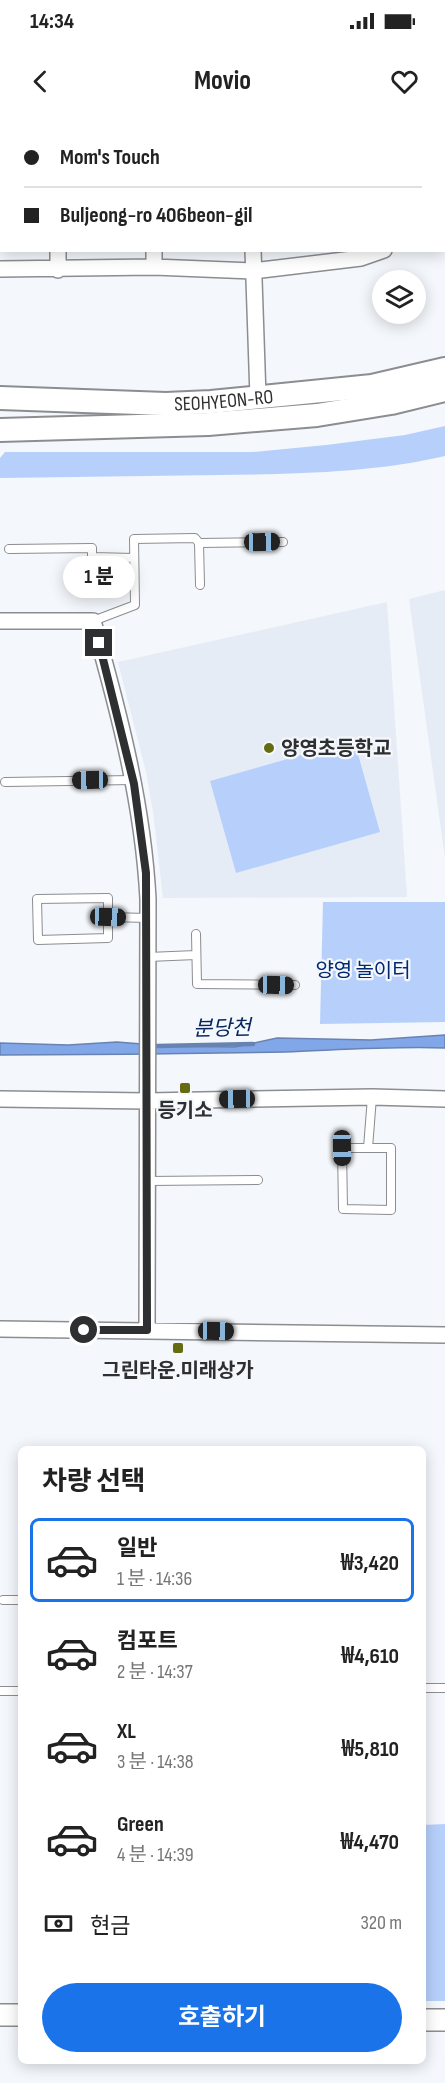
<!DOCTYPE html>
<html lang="ko">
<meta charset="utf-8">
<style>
:root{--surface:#fff;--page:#f6f6f6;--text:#222;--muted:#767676;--line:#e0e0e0;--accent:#1a73e8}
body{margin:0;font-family:"Sofia Sans Condensed","Noto Sans KR",sans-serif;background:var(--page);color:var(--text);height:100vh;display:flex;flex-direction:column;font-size:22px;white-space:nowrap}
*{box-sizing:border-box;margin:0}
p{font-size:20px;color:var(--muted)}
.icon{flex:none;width:33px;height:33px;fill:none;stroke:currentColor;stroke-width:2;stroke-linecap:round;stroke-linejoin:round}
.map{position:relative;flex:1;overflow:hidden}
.drawer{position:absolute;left:18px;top:1326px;width:408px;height:618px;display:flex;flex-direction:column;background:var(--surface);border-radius:9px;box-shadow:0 3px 15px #0003}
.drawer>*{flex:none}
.top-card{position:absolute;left:0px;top:0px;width:446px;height:132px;box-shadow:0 3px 15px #0003;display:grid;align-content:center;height:132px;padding:0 24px;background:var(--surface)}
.buttons{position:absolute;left:372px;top:150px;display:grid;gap:12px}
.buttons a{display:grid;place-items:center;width:54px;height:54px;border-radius:50%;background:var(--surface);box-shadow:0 3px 15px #0003;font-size:30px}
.end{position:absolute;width:27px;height:27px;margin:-14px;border:8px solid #2e2f30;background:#fff;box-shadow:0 0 0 3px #fff}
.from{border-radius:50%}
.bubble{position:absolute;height:42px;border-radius:21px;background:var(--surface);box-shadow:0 3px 15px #0003;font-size:20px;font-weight:700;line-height:42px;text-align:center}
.car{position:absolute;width:18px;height:36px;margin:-18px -9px;border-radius:8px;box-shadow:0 0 4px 2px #0007;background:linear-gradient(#222 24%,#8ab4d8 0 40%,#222 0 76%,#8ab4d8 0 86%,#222 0)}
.top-card b{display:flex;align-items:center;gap:21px;height:57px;font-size:22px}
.top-card b+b{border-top:2px solid var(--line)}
.top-card i{width:15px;height:15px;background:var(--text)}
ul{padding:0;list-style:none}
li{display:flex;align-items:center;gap:18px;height:84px;margin:0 12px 9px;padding:0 12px;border:3px solid transparent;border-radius:9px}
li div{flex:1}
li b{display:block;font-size:22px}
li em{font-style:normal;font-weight:700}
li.active{border-color:var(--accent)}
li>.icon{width:54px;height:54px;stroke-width:1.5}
h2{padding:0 24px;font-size:27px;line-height:72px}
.pay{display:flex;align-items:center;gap:15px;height:66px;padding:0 24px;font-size:22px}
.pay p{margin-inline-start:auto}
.action{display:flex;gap:12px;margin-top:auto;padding:12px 24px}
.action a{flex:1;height:69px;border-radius:36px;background:var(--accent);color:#fff;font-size:24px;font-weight:700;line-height:69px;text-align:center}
.status{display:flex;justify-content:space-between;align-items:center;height:42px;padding:0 30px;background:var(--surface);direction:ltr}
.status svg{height:16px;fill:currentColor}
header{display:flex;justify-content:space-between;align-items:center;height:78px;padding:0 24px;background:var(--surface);font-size:27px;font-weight:700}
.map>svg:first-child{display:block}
.built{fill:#e5ecf6}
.green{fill:#b7d0fb}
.water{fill:#81a7e9;stroke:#6883b2;stroke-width:1.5}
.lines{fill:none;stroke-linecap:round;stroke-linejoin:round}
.stream{stroke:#6883b2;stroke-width:4.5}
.lane-casing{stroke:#8b8d91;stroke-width:10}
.street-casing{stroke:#8b8d91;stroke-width:18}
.secondary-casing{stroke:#8b8d91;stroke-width:24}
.primary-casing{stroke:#8b8d91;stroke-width:26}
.lane{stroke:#fff;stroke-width:8}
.street{stroke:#fff;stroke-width:15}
.secondary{stroke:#fff;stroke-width:21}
.primary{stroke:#fff;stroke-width:22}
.route{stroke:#2e2f30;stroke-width:8}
.poi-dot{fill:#646b10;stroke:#f4f7fb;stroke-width:2}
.labels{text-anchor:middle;stroke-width:4.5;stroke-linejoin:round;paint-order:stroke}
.street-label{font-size:20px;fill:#2e2f30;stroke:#f4f7fb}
.poi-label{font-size:20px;font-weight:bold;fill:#2e2f30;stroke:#f4f7fb}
.park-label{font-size:20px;fill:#002873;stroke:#f4f7fb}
.water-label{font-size:21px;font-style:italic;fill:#05245e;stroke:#f4f7fb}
</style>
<div class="status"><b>14:34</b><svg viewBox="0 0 49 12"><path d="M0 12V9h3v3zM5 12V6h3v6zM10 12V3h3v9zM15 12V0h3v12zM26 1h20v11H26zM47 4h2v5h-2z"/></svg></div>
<header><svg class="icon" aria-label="back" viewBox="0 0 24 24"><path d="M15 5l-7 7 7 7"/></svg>Movio<svg class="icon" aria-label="heart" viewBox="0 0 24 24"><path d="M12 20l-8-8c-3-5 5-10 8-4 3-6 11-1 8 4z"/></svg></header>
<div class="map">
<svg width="445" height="1963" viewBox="0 0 445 1963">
<rect width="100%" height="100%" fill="#f4f7fb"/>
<path class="built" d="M445 470V738L409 479Z
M387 482 407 777 163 778 153 692 146 652 118 542Z"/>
<path class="green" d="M445 306V336C373 353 293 354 219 355 146 356 73 357 0 358V338L5 332H253L326 325 405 315Z
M354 620 380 712 236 753 210 661Z
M323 782H445V902L320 904Z
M445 1704V1881H423V1705Z"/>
<path class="water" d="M445 915V928C392 926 338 930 285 932 190 934 95 935 0 935V923L68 925 117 922 167 926 235 927 277 918 371 920Z"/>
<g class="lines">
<path class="stream" d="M157 926 253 924"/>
<g class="lane-casing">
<path id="lane" d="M199 423 200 465
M9 429 92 428V437L134 438
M93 501 135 485 134 419 195 418 199 423 283 422
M5 662 133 660
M108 778V818L38 820 37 779Z
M108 797 148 798
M196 814 197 864 295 865
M148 837 196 835
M368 1028H391V1090L343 1089 342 1028H368L372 977
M147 1061 258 1060
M3 1480H21
M423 1568H445
M0 1571H21"/>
</g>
<g class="street-casing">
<path id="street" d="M59 0V2
M255 0V2
M154 2V0
M0 6H2
M444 8H445
M444 110 445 109
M154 130V147
M253 130 258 277
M0 149 154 147 253 151 361 138 384 130
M58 150V130
M0 501H93C119 592 143 684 148 779L147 1210
M0 979 147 981 372 977 445 979
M0 1209 445 1215"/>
</g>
<g class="secondary-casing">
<path id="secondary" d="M0 1895H21
M423 1900H445"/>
</g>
<g class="primary-casing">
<g id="primary">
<path id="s1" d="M0 278 166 284 211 282 372 266 445 249"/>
<path d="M0 310 208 304 317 295 391 283 445 270"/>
</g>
</g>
<use href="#lane" class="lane"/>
<use href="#street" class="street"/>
<use href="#secondary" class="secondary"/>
<use href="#primary" class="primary"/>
</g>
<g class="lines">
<path class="route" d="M84 1210H147L146 753 134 664 99 523"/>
</g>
<g class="poi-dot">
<circle cx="269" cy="628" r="6"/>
<rect x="179" y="962" width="12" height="12" rx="3"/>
<rect x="172" y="1222" width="12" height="12" rx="3"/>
</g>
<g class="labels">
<g class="street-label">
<text dy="7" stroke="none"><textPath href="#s1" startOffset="224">SEOHYEON-RO</textPath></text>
</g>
<g class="poi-label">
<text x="281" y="635" text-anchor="start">양영초등학교</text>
<text x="185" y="997">등기소</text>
<text x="178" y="1257">그린타운.미래상가</text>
</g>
<g class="park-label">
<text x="363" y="857">양영 놀이터</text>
</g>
<g class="water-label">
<text transform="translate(222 908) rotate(-1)" y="7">분당천</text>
</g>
</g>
</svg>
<div class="buttons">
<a><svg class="icon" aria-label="layers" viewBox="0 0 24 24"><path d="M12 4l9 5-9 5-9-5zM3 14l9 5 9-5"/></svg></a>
</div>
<i class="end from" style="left:84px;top:1210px"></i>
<i class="end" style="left:99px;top:523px"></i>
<div class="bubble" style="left:63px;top:436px;width:72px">1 분</div>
<i class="car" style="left:262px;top:422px;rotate:89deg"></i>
<i class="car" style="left:90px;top:660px;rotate:269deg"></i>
<i class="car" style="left:108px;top:797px;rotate:92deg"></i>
<i class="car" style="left:276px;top:865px;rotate:91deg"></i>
<i class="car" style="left:237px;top:979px;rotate:269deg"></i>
<i class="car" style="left:342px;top:1028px;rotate:179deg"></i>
<i class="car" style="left:216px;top:1211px;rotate:91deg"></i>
<div class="top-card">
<b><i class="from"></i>Mom's Touch</b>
<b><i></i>Buljeong-ro 406beon-gil</b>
</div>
<section class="drawer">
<h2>차량 선택</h2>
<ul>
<li class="active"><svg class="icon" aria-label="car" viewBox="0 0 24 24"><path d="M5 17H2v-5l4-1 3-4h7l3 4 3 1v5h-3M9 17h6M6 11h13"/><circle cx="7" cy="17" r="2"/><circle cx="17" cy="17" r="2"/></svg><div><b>일반</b><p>1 분 · 14:36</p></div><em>₩3,420</em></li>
<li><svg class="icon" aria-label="car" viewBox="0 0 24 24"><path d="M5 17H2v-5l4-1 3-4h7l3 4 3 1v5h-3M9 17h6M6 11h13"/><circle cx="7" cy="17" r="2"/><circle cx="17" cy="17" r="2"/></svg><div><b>컴포트</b><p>2 분 · 14:37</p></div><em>₩4,610</em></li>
<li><svg class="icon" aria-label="car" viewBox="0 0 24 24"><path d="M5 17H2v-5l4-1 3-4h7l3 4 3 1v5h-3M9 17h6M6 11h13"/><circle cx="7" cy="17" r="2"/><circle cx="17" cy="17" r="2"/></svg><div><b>XL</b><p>3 분 · 14:38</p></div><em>₩5,810</em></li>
<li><svg class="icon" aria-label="car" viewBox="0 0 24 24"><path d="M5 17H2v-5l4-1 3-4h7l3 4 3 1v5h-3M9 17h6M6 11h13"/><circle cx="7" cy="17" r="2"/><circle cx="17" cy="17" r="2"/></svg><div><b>Green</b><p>4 분 · 14:39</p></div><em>₩4,470</em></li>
</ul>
<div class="pay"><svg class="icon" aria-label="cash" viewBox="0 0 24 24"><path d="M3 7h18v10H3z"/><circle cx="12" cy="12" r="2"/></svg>현금<p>320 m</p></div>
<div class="action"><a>호출하기</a></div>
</section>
</div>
